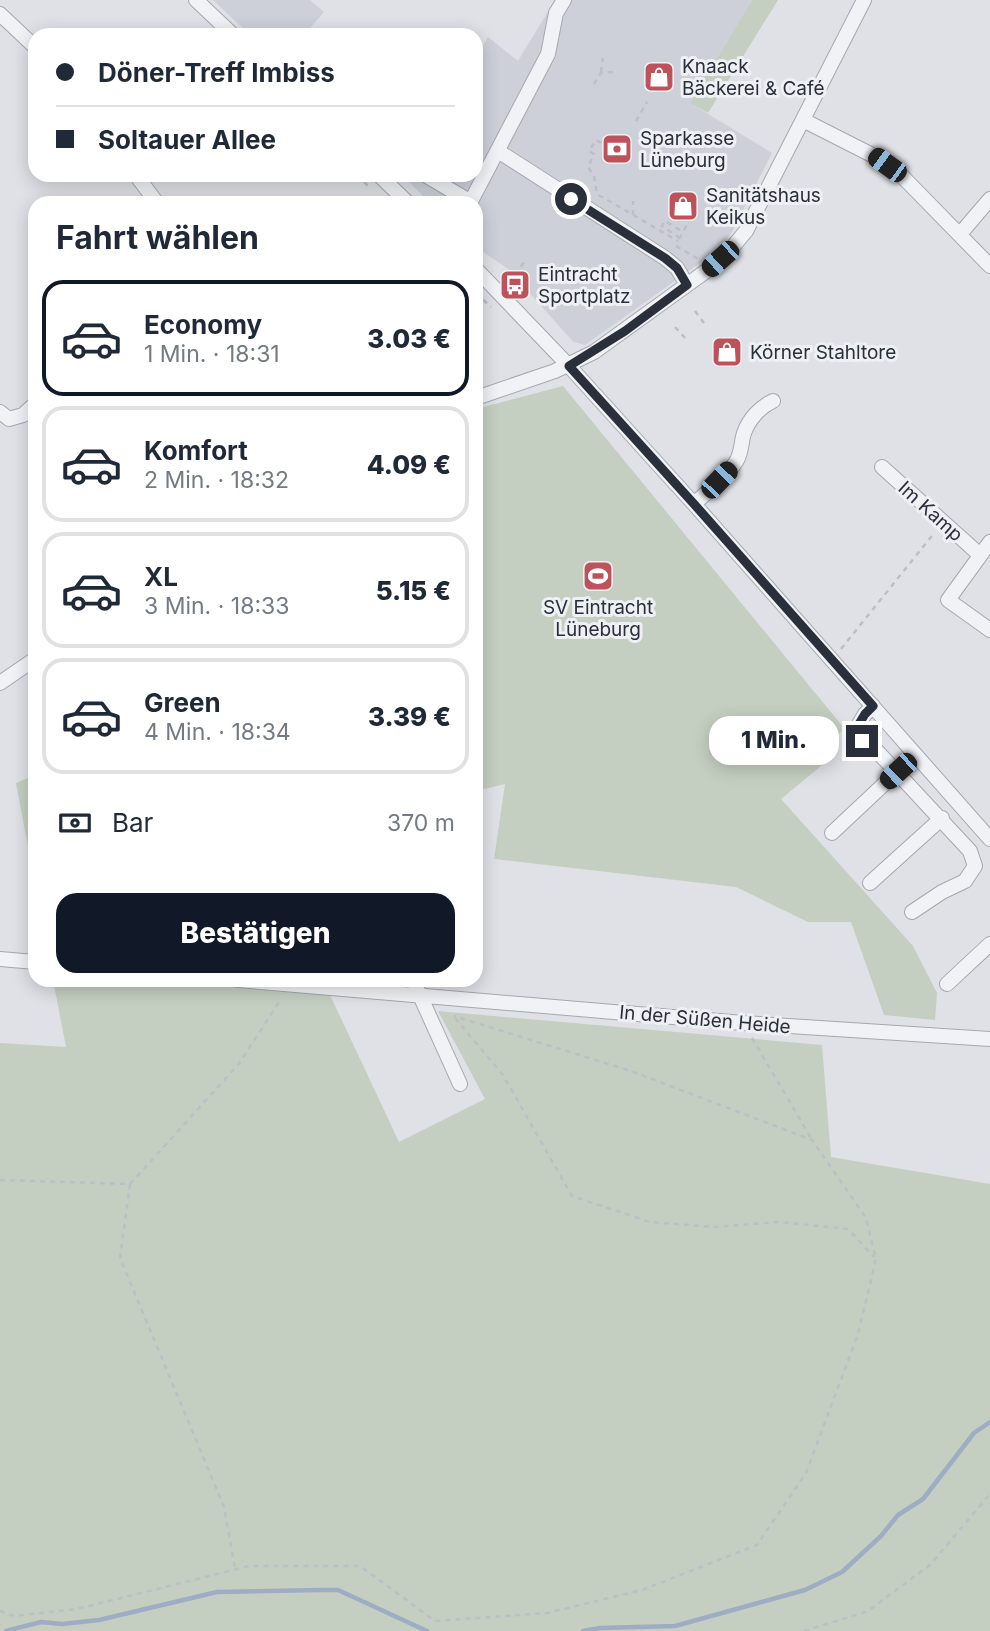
<!DOCTYPE html>
<html lang="de">
<meta charset="utf-8">
<style>
:root{--surface:#fff;--page:#f6f6f7;--text:#1f2937;--muted:#747a83;--line:#e0e1e3;--accent:#111827}
body{margin:0;font-family:Inter,sans-serif;background:var(--page);color:var(--text);height:100vh;display:flex;flex-direction:column;font-size:26px;white-space:nowrap}
*{box-sizing:border-box;margin:0}
p{font-size:23px;color:var(--muted)}
.icon{flex:none;width:38px;height:38px;fill:none;stroke:currentColor;stroke-width:2;stroke-linecap:round;stroke-linejoin:round}
.map{position:relative;flex:1;overflow:hidden}
.panel{position:absolute;left:28px;top:196px;width:455px;height:791px;display:flex;flex-direction:column;background:var(--surface);border-radius:21px;box-shadow:0 4px 18px #0003}
.panel>*{flex:none}
.top-card{position:absolute;left:28px;top:28px;width:455px;height:154px;border-radius:21px;box-shadow:0 4px 18px #0003;display:grid;align-content:center;height:154px;padding:0 28px;background:var(--surface)}
.end{position:absolute;width:32px;height:32px;margin:-16px;border:9px solid #2a2f3c;background:#fff;box-shadow:0 0 0 4px #fff}
.from{border-radius:50%}
.bubble{position:absolute;height:49px;border-radius:21px;background:var(--surface);box-shadow:0 4px 18px #0003;font-size:23px;font-weight:800;line-height:49px;text-align:center}
.car{position:absolute;width:21px;height:42px;margin:-21px -10px;border-radius:9px;box-shadow:0 0 5px 2px #0007;background:linear-gradient(#222 24%,#8ab4d8 0 40%,#222 0 76%,#8ab4d8 0 86%,#222 0)}
.top-card b{display:flex;align-items:center;gap:24px;height:66px;font-size:26px}
.top-card b+b{border-top:2px solid var(--line)}
.top-card i{width:18px;height:18px;background:var(--text)}
ul{padding:0;list-style:none}
li{display:flex;align-items:center;gap:21px;height:116px;margin:0 14px 10px;padding:0 14px;border:4px solid var(--line);border-radius:21px}
li div{flex:1}
li b{display:block;font-size:26px}
li em{font-style:normal;font-weight:800}
li.current{border-color:var(--accent)}
li>.icon{width:63px;height:63px;stroke-width:1.5}
h2{padding:0 28px;font-size:32px;line-height:84px}
.pay{display:flex;align-items:center;gap:18px;height:77px;padding:0 28px;font-size:26px}
.pay p{margin-inline-start:auto}
.primary-button{display:flex;gap:14px;margin-top:auto;padding:14px 28px}
.primary-button a{flex:1;height:80px;border-radius:21px;background:var(--accent);color:#fff;font-size:28px;font-weight:800;line-height:80px;text-align:center}
.map>svg:first-child{display:block}
.built{fill:#cdd0d8}
.green{fill:#c4cfc1}
.lines{fill:none;stroke-linecap:round;stroke-linejoin:round}
.stream{stroke:#9eadc3;stroke-width:4.5}
.minor-casing{stroke:#a5a8b0;stroke-width:16}
.path{stroke:#bdbfc5;stroke-width:2.5;stroke-dasharray:5 5;stroke-linecap:butt}
.minor{stroke:#f1f2f5;stroke-width:14}
.route{stroke:#2a2f3c;stroke-width:9}
.labels{text-anchor:middle;stroke-width:6;stroke-linejoin:round;paint-order:stroke}
.poi-label{font-size:19px;fill:#2a2f3c;stroke:#eef0f4;text-anchor:start}
.street-label{font-size:19px;fill:#2a2f3c;stroke:#eef0f4}
</style>
<div class="map">
<svg width="990" height="1631" viewBox="0 0 990 1631">
<rect width="100%" height="100%" fill="#dfe1e6"/>
<path class="built" d="M213 0H310L324 12 304 35H250Z
M555 0H752L690 103 772 153 732 232 718 250 585 345 574 342 568 336 508 269 476 247V203H430L402 175H476V57L488 37 518 61Z"/>
<path class="green" d="M752 0H778L708 113 690 103Z
M563 386 844 728 833 742V756L781 799 913 946 937 993 935 1020 884 1015 851 922H808L736 887 494 859 505 784 476 791V409Z
M35 775V884L16 783Z
M53 980H323L399 1142 485 1099 438 1011 822 1045 831 1157 990 1184V1631H0V1043L66 1047Z"/>
<g class="lines">
<path class="stream" d="M6 1631 41 1622 62 1624 99 1620 217 1592 320 1590H338L427 1631
M583 1631 600 1628 675 1626 805 1590 842 1572 881 1536 898 1515 923 1499 974 1433 990 1422"/>
<g class="minor-casing">
<path id="minor" d="M196 0 233 35
M0 14 35 47
M803 120 874 156 900 174 990 266
M498 151 665 258 677 268 687 285
M136 175 157 203
M379 175 408 203
M427 176 471 202
M470 203 548 54 556 13 564 0
M960 234 990 199
M476 269 569 366 694 504 990 839
M476 398 555 371 594 352 709 269 731 249 746 231 864 0
M0 412 9 419 23 415 35 404
M882 467 980 555
M694 504C709 490 727 477 737 460 742 451 741 442 744 433 749 419 760 407 773 401
M990 542 948 600 990 630
M0 683 35 659
M873 706 865 714 856 729 862 741 875 749 970 851 975 866 965 881 942 892 912 912
M832 833 898 771
M870 883 942 818
M0 959 35 962
M238 980 743 1023 990 1039
M413 980 460 1084
M947 984 990 944"/>
</g>
<path class="path" d="M601 72 603 58
M594 84 601 73 613 72
M636 121 647 102
M601 143 596 140 589 151 594 154 588 167 594 176 597 194 678 241
M357 175 369 187
M379 197 385 203
M633 215V201
M680 238 662 226 665 221 683 232
M679 239 687 225
M676 246 700 260
M509 283 525 261
M476 293 491 307
M695 311 704 323
M675 327 687 340
M841 649 935 532
M455 1018 503 1075 572 1196 650 1222 714 1227 778 1222 848 1229 874 1257
M752 1038 811 1138
M0 1180 130 1184 238 1065 281 999
M130 1184 120 1258 224 1507 235 1568
M0 1611 14 1616 77 1609 249 1566H360L435 1621 547 1613 642 1590 757 1545 806 1473 858 1334 876 1259 866 1218 812 1140 631 1071 454 1016
M804 1631 868 1611 930 1565 990 1494"/>
<use href="#minor" class="minor"/>
</g>
<g class="lines">
<path class="route" d="M571 199 665 258 677 268 687 285 625 331 569 366 694 504 873 706 865 714 856 729 862 741"/>
</g>
<defs>
<g id="shop-square" transform="scale(1.575)"><rect x="-9" y="-9" width="18" height="18" rx="4" fill="#be525a" stroke="#eef0f4"/><path d="M-5-2.5h2.3a2.7 3.5 0 0 1 5.4 0H5L5.5 6h-11ZM-1.5-2.5h3a1.5 2.3 0 0 0-3 0Z" fill="#fff"/></g>
<g id="bank-square" transform="scale(1.575)"><rect x="-9" y="-9" width="18" height="18" rx="4" fill="#be525a" stroke="#eef0f4"/><path d="M-6-4H6V4H-6ZM0-2.3a2.3 2.3 0 1 0 0 4.6a2.3 2.3 0 1 0 0-4.6Z" fill="#fff"/></g>
<g id="bus-square" transform="scale(1.575)"><rect x="-9" y="-9" width="18" height="18" rx="4" fill="#be525a" stroke="#eef0f4"/><path d="M-5-6H5V4H4V6H2V4H-2V6H-4V4H-5ZM-3.5-4V0h7V-4ZM-3.5 1.2v1.5H-2V1.2ZM2 1.2v1.5H3.5V1.2Z" fill="#fff"/></g>
<g id="stadium-square" transform="scale(1.575)"><rect x="-9" y="-9" width="18" height="18" rx="4" fill="#be525a" stroke="#eef0f4"/><path d="M0-5a6.5 5 0 1 0 0 10a6.5 5 0 1 0 0-10ZM-3.5-1.8h7v3.6h-7Z" fill="#fff"/></g>
</defs>
<g fill-rule="evenodd">
<use href="#shop-square" x="659" y="77"/>
<use href="#bank-square" x="617" y="149"/>
<use href="#shop-square" x="683" y="206"/>
<use href="#bus-square" x="515" y="285"/>
<use href="#shop-square" x="727" y="352"/>
<use href="#stadium-square" x="598" y="576"/>
</g>
<g class="labels">
<g class="poi-label">
<text x="682" y="73">Knaack<tspan x="682" dy="22">Bäckerei &amp; Café</tspan></text>
<text x="640" y="145">Sparkasse<tspan x="640" dy="22">Lüneburg</tspan></text>
<text x="706" y="202">Sanitätshaus<tspan x="706" dy="22">Keikus</tspan></text>
<text x="538" y="281">Eintracht<tspan x="538" dy="22">Sportplatz</tspan></text>
<text x="750" y="359">Körner Stahltore</text>
<text x="598" y="614" text-anchor="middle">SV Eintracht<tspan x="598" dy="22">Lüneburg</tspan></text>
</g>
<g class="street-label">
<text transform="translate(931 511) rotate(42)" y="7">Im Kamp</text>
<text transform="translate(705 1019) rotate(5)" y="7">In der Süßen Heide</text>
</g>
</g>
</svg>
<i class="end from" style="left:571px;top:199px"></i>
<i class="end" style="left:862px;top:741px"></i>
<div class="bubble" style="left:709px;top:716px;width:130px">1 Min.</div>
<i class="car" style="left:887px;top:165px;rotate:306deg"></i>
<i class="car" style="left:720px;top:259px;rotate:228deg"></i>
<i class="car" style="left:719px;top:480px;rotate:44deg"></i>
<i class="car" style="left:898px;top:771px;rotate:227deg"></i>
<div class="top-card">
<b><i class="from"></i>Döner-Treff Imbiss</b>
<b><i></i>Soltauer Allee</b>
</div>
<section class="panel">
<h2>Fahrt wählen</h2>
<ul>
<li class="current"><svg class="icon" aria-label="car" viewBox="0 0 24 24"><path d="M5 17H2v-5l4-1 3-4h7l3 4 3 1v5h-3M9 17h6M6 11h13"/><circle cx="7" cy="17" r="2"/><circle cx="17" cy="17" r="2"/></svg><div><b>Economy</b><p>1 Min. · 18:31</p></div><em>3.03 €</em></li>
<li><svg class="icon" aria-label="car" viewBox="0 0 24 24"><path d="M5 17H2v-5l4-1 3-4h7l3 4 3 1v5h-3M9 17h6M6 11h13"/><circle cx="7" cy="17" r="2"/><circle cx="17" cy="17" r="2"/></svg><div><b>Komfort</b><p>2 Min. · 18:32</p></div><em>4.09 €</em></li>
<li><svg class="icon" aria-label="car" viewBox="0 0 24 24"><path d="M5 17H2v-5l4-1 3-4h7l3 4 3 1v5h-3M9 17h6M6 11h13"/><circle cx="7" cy="17" r="2"/><circle cx="17" cy="17" r="2"/></svg><div><b>XL</b><p>3 Min. · 18:33</p></div><em>5.15 €</em></li>
<li><svg class="icon" aria-label="car" viewBox="0 0 24 24"><path d="M5 17H2v-5l4-1 3-4h7l3 4 3 1v5h-3M9 17h6M6 11h13"/><circle cx="7" cy="17" r="2"/><circle cx="17" cy="17" r="2"/></svg><div><b>Green</b><p>4 Min. · 18:34</p></div><em>3.39 €</em></li>
</ul>
<div class="pay"><svg class="icon" aria-label="cash" viewBox="0 0 24 24"><path d="M3 7h18v10H3z"/><circle cx="12" cy="12" r="2"/></svg>Bar<p>370 m</p></div>
<div class="primary-button"><a>Bestätigen</a></div>
</section>
</div>
